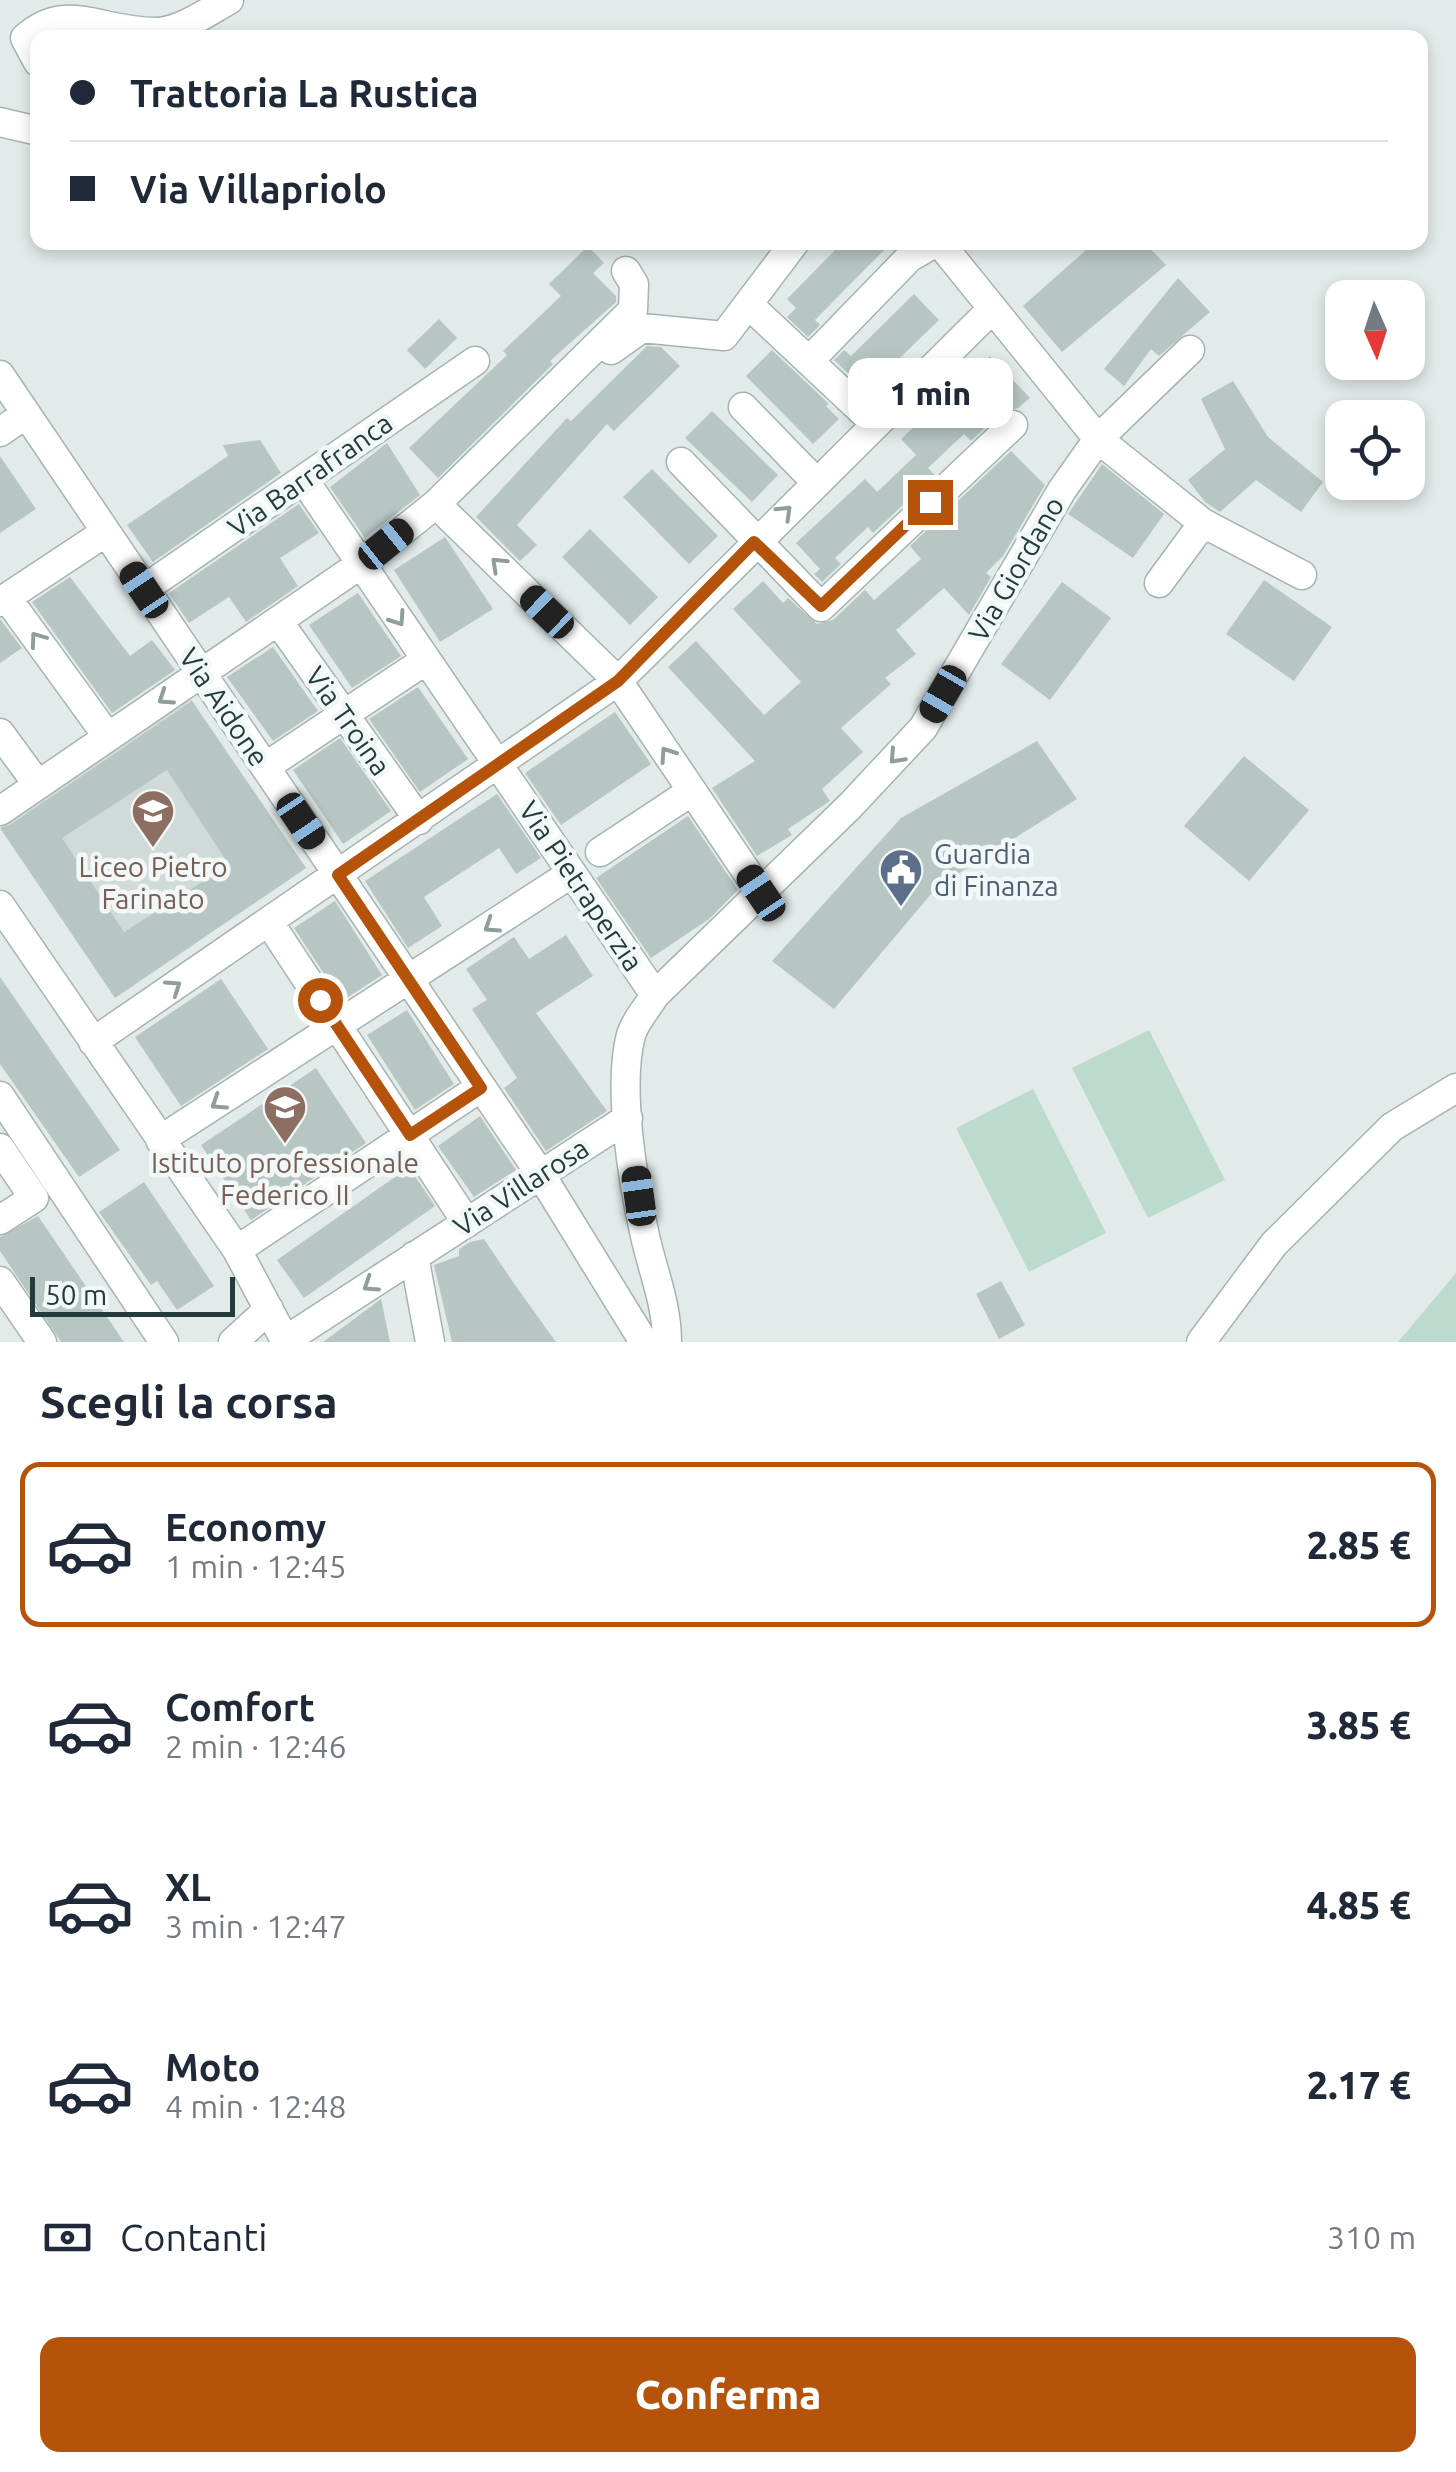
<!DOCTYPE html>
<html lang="it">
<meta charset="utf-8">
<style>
:root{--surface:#fff;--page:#f6f6f7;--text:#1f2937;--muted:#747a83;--line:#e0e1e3;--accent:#b45309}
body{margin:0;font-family:Ubuntu,sans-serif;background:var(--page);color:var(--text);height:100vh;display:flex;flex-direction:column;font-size:38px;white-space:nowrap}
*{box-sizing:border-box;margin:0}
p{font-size:32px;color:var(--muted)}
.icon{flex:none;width:55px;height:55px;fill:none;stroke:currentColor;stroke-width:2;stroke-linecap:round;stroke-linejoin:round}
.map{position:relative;height:1342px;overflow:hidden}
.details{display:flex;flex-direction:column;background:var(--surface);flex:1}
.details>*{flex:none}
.hud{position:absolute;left:30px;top:30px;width:1398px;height:220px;border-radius:20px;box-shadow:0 5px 15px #0003;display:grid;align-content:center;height:220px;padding:0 40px;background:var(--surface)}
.needle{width:65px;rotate:177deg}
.tools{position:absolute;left:1325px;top:280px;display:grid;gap:20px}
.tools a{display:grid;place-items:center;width:100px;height:100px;border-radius:20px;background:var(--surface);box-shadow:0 5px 15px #0003;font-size:50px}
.scale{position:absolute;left:30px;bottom:25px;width:205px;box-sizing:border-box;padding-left:10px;border:5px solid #233b3b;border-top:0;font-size:28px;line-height:35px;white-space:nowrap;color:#233b3b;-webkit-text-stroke:8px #f2f8f7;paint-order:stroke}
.end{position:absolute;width:45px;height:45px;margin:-22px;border:12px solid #b45309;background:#fff;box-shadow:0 0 0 5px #fff}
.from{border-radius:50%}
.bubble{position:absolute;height:70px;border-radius:20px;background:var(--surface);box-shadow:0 5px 15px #0003;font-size:32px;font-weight:800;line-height:70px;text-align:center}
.car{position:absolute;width:30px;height:60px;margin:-30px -15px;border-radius:12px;box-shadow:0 0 8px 2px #0007;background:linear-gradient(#222 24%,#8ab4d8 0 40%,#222 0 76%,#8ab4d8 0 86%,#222 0)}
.hud b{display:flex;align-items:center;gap:35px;height:95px;font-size:38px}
.hud b+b{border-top:2px solid var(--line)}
.hud i{width:25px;height:25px;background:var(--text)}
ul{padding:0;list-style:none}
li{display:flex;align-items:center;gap:30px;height:165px;margin:0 20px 15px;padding:0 20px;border:5px solid transparent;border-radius:20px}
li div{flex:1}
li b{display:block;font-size:38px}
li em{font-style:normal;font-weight:800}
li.active{border-color:var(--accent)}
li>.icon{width:90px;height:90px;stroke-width:1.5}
h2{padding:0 40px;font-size:45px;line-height:120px}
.pay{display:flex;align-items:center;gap:25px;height:110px;padding:0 40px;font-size:38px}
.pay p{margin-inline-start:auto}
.button{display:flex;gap:20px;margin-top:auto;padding:20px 40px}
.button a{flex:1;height:115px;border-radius:20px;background:var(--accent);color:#fff;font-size:40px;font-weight:800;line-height:115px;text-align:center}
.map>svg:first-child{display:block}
.built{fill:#d0dbd9}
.green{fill:#bcdbcd}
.building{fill:#b7c6c3;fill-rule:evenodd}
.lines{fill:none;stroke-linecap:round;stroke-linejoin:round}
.minor-casing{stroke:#a5b3b2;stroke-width:31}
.minor{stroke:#fff;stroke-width:28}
.oneway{stroke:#919d9d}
.route{stroke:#b45309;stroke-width:12}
.labels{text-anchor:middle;stroke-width:9;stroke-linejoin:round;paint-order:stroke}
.street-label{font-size:28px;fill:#233b3b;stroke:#f2f8f7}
.service-label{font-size:28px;fill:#4e5e75;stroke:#f2f8f7;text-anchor:start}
.education-label{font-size:28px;fill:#785e54;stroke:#f2f8f7}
</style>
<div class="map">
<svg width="1456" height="1342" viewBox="0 0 1456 1342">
<rect width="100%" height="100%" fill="#e2ebea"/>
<path class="built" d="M189 696 306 868 115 998 0 824Z"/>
<path class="green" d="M1149 1030 1225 1180 1148 1218 1072 1068Z
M1033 1089 1106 1233 1029 1272 956 1128Z
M1456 1273V1342H1398Z"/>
<path class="building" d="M843 242H892L815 320 820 325 808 337 787 317 796 308 787 299Z
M1095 242H1144L1166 265 1062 352 1023 306Z
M588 246 604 263 593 273 616 296V302L550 361 553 364 438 478 409 448 507 355 503 351 561 296 549 284Z
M1178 278 1210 312 1159 356 1151 349 1124 386 1104 369Z
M914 294 939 320 872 385 860 373 854 379 834 360 844 350 851 356Z
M439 319 457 338 425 369 407 350Z
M647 346 661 347 680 366 614 431 607 424 517 525 537 545 520 561 476 517 567 418 571 421Z
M772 350 829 404 826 406 839 419 813 444 746 376Z
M990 356 1030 398 1018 408 1001 412 971 441 964 434 928 468 935 475 873 533 868 527 835 558 841 564 822 582 814 574 820 569 796 543 865 479 877 492 916 455 919 458 901 439Z
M1233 381 1268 437 1323 482 1301 512 1256 480 1220 512 1205 502 1188 480 1225 449 1201 399Z
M712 411 778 475 752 502 685 438Z
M260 440 281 473 153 562 127 525 228 456 223 445Z
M387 443 420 495 365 538 330 487Z
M1011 451 1045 485 1003 556 986 573 991 577 969 615 944 588 896 630 916 654 885 678 891 684 841 728 863 752 822 789 830 801 788 829 792 835 757 856 712 788 755 761 668 667 696 641 764 715 801 682 733 609 763 581 783 603 788 598 817 624 833 620 865 590 874 600 921 559 910 546Z
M0 456 36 509 0 533Z
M1102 464 1164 514 1133 558 1068 514Z
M652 469 718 536 689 564 623 497Z
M299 504 319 533 280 558 298 586 246 622 229 597 189 623 169 593Z
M590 529 658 597 630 625 562 557Z
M445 537 493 609 440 642 394 570Z
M70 577 130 656 152 640 175 670 112 713 32 602Z
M1264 580 1332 627 1294 681 1226 634Z
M1062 582 1111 618 1050 700 1001 664Z
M358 593 401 656 352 688 309 625Z
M0 619 22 648 0 663Z
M273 647 318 711 273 741 227 677Z
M418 687 468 759 420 792 369 719Z
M192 701 306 868 115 998 0 828 10 825ZM167 770 229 865 124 932 62 838Z
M615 712 651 764 561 825 525 773Z
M340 738 391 811 343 844 293 770Z
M1037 741 1077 799 937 887 834 1009 772 961 901 818Z
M1244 756 1309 810 1249 881 1184 826Z
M497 794 541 858 516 874 499 848 424 897 442 926 408 948 365 881Z
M688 816 738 890 709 919 651 958 596 878Z
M335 901 382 975 342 1001 294 928Z
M566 935 593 976 536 1013 607 1111 546 1151 504 1088 517 1078 472 1009 487 1000 466 969 514 937 529 959Z
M0 977 120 1150 79 1177 0 1064Z
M221 979 268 1049 181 1106 135 1037Z
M407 1010 454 1084 415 1110 367 1035Z
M316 1068 366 1143 251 1220 201 1145Z
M480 1116 516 1170 474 1197 438 1146Z
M409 1167 435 1206 304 1298 277 1260Z
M144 1182 214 1286 177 1310 157 1281 151 1285 99 1212Z
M38 1216 124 1342H61L0 1251V1237Z
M484 1239 515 1285 556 1342H452L434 1265 459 1256V1249L470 1242Z
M1001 1281 1025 1325 999 1339 976 1294Z
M381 1299 390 1342H323Z"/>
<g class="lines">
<g class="minor-casing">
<path id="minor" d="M38 62 25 38C67 0 100 33 158 32 181 31 209 11 229 0
M0 122 38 131
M939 242 1098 439 1203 523 1302 575
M748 304 876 424
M611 350 642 328 724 336 795 242
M809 361 909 258 936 242
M0 375 541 1175 644 1342
M743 407 816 482
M0 432 26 414
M681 462 821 607 1013 425
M304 480 655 995
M436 504 618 681 761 893
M1159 583 1203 523
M144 589 475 361
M7 598 108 737
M0 602 106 532
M278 621 419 820
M0 733 38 785
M265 767 426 660
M0 811 361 564 436 504 633 310 634 284 626 271
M600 852 692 791
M0 905 237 1250 286 1342
M269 922 467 1223
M93 1042 618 681 992 309
M0 1096 164 1342
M160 1140 572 873
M0 1148 34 1198 0 1220
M237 1250 481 1087
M414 1256 430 1342
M0 1281 42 1342
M286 1340 628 1118
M233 1342 269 1309
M667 1342C667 1304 653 1272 645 1236 633 1182 617 1087 631 1035 635 1021 648 1007 655 995L850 806 923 728 1062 490 1098 439 1190 350
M1201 1342 1274 1244 1392 1127 1456 1088"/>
</g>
<use href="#minor" class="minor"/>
</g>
<defs><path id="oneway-chevron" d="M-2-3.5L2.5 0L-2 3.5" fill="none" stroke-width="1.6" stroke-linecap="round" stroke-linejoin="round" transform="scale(2.5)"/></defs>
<g class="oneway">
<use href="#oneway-chevron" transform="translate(785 512) rotate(-44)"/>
<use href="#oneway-chevron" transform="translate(498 564) rotate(-136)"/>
<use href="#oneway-chevron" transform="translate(398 619) rotate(56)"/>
<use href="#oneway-chevron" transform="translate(37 639) rotate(-126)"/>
<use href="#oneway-chevron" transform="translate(165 698) rotate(146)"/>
<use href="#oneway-chevron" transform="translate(667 754) rotate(-124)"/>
<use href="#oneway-chevron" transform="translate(896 757) rotate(133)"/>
<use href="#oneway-chevron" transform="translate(491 926) rotate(147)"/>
<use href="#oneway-chevron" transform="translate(174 987) rotate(-34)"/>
<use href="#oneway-chevron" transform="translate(218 1103) rotate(147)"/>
<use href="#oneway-chevron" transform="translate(370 1285) rotate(147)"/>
</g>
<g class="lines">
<path class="route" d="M320 1000 410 1135 481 1088 338 875 618 681 754 542 821 606 930 502"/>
</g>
<defs>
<g id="school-pin" transform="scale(2.25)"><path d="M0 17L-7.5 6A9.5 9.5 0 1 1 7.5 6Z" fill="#8d6e63" stroke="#f2f8f7"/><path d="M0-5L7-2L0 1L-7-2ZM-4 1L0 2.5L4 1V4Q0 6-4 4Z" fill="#fff"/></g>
<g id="civic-pin" transform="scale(2.25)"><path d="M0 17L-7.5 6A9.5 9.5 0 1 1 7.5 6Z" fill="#5c6f8a" stroke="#f2f8f7"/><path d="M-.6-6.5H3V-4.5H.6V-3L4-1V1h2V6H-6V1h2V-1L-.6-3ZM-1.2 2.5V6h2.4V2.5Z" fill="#fff"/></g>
</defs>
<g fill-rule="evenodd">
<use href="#school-pin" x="153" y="811"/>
<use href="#civic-pin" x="901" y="870"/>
<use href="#school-pin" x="285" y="1107"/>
</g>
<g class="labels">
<g class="street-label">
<text transform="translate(310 475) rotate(-35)" y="10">Via Barrafranca</text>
<text transform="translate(1016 569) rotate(-60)" y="10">Via Giordano</text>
<text transform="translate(224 707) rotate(56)" y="10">Via Aidone</text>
<text transform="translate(348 721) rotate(55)" y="10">Via Troina</text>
<text transform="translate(581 886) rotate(56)" y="10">Via Pietraperzia</text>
<text transform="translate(521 1187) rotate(-33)" y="10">Via Villarosa</text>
</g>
<g class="service-label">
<text x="934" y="864">Guardia<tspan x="934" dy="32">di Finanza</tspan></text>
</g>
<g class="education-label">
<text x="153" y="877">Liceo Pietro<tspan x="153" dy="32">Farinato</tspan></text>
<text x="285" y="1173">Istituto professionale<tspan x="285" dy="32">Federico II</tspan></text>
</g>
</g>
</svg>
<div class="tools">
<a><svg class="needle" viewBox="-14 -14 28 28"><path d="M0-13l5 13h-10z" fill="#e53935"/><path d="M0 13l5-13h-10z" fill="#747a83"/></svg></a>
<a><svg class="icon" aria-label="locate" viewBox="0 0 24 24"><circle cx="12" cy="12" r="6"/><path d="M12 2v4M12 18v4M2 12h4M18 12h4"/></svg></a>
</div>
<div class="scale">50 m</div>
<i class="end from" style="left:320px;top:1000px"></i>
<i class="end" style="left:930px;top:502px"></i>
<div class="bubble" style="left:848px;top:358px;width:165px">1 min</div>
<i class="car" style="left:386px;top:544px;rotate:51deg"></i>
<i class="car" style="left:144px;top:590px;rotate:326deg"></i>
<i class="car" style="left:547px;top:612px;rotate:314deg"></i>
<i class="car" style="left:943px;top:694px;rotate:210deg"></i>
<i class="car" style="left:301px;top:821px;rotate:146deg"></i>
<i class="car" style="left:761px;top:893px;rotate:326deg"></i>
<i class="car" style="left:639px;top:1196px;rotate:352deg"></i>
<div class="hud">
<b><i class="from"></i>Trattoria La Rustica</b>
<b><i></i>Via Villapriolo</b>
</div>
</div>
<section class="details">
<h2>Scegli la corsa</h2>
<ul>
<li class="active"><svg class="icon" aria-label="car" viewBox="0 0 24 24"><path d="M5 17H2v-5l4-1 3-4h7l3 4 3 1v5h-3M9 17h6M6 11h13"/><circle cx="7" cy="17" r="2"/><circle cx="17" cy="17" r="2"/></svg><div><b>Economy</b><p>1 min · 12:45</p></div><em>2.85 €</em></li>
<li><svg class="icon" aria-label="car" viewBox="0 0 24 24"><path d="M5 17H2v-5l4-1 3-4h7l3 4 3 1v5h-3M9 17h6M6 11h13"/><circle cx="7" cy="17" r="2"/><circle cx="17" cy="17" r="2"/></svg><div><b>Comfort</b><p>2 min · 12:46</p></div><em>3.85 €</em></li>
<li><svg class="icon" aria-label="car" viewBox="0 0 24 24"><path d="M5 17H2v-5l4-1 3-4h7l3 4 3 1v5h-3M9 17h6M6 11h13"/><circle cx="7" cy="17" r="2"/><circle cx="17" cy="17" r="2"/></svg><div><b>XL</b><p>3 min · 12:47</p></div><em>4.85 €</em></li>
<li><svg class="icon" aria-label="car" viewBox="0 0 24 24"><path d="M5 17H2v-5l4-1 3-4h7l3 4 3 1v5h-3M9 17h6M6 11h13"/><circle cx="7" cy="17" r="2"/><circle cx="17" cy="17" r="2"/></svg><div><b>Moto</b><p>4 min · 12:48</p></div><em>2.17 €</em></li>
</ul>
<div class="pay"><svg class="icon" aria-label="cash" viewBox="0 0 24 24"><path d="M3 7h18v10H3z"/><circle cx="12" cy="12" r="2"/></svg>Contanti<p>310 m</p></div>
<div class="button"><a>Conferma</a></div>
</section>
